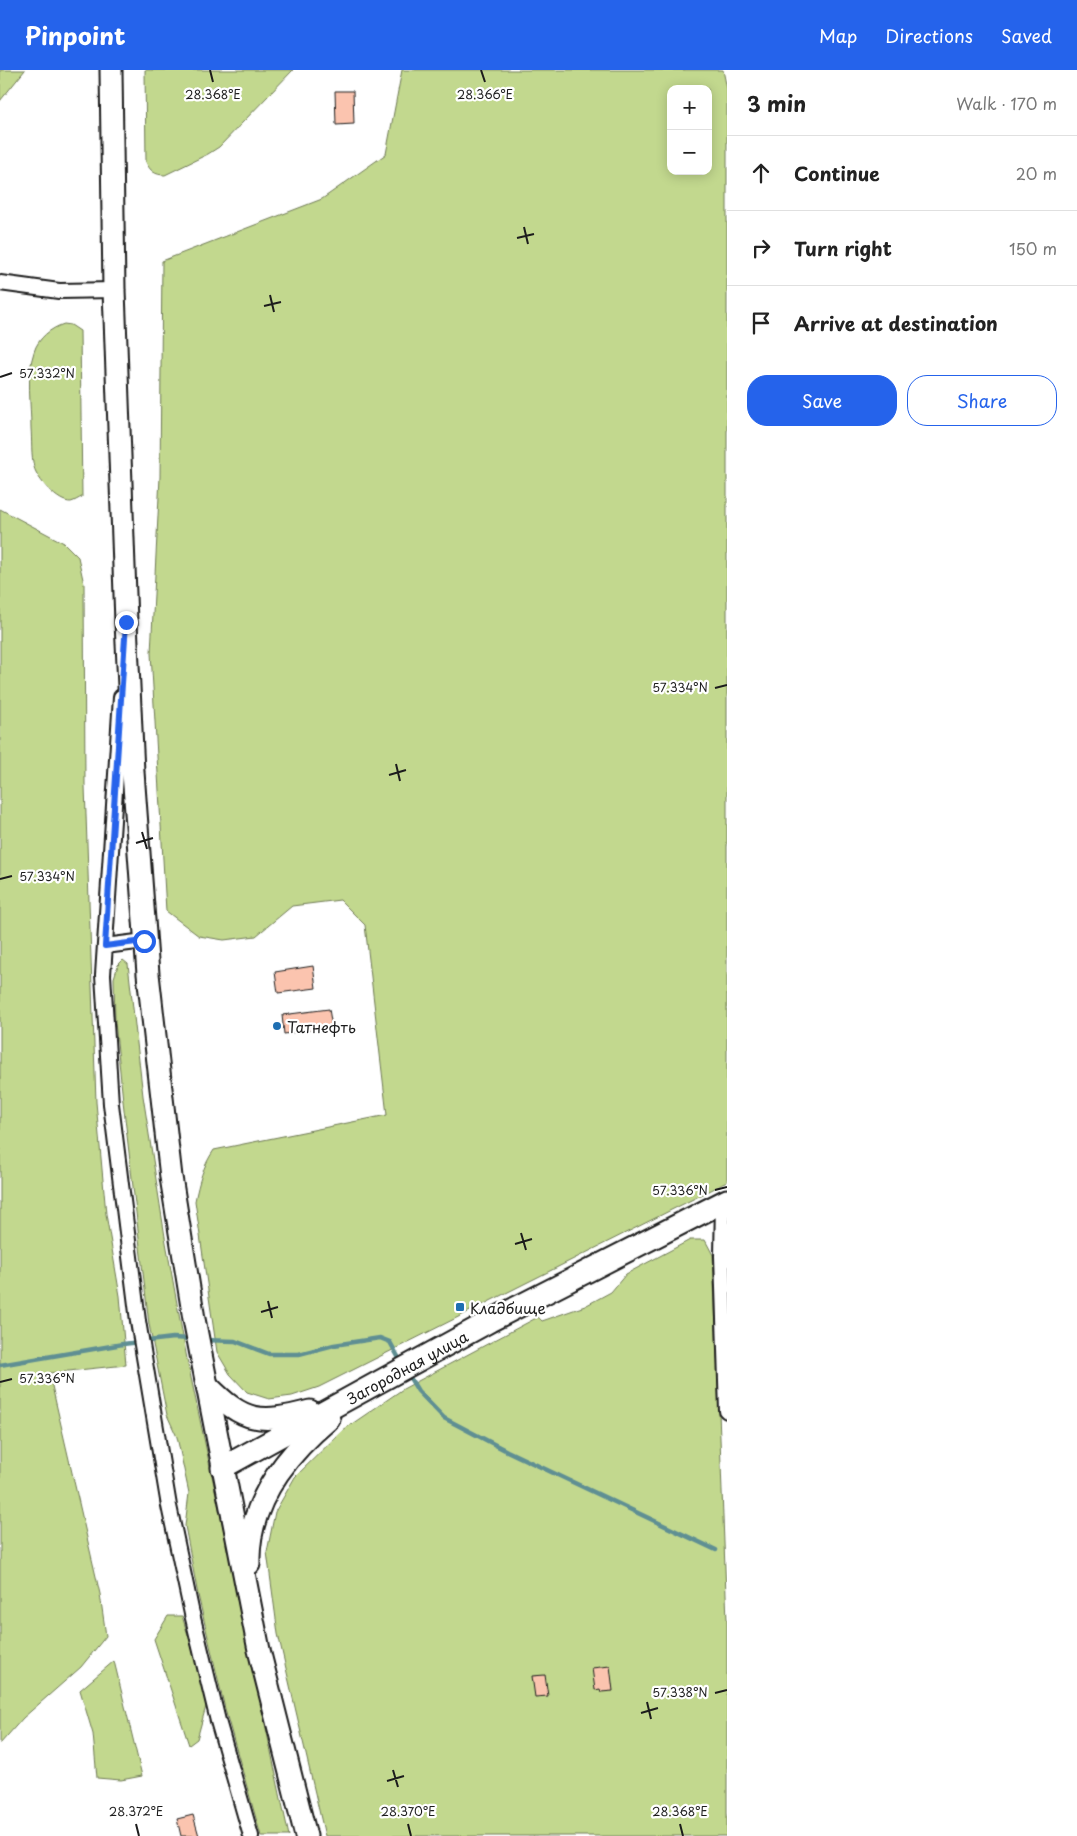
<!DOCTYPE html>
<meta charset="utf-8">
<style>
:root{--surface:#fff;--page:#f6f6f6;--text:#222;--muted:#767676;--line:#e0e0e0;--accent:#2563eb}
body{margin:0;font-family:"Playpen Sans",sans-serif;background:var(--page);color:var(--text)}
.controls{position:absolute;right:15px;top:15px;display:grid;overflow:hidden;border-radius:10px;box-shadow:0 2px 12px #0003}
.controls button{width:45px;height:45px;display:grid;place-items:center;padding:0;border:0;border-bottom:1px solid var(--line);background:var(--surface);color:var(--text);font:25px sans-serif}
.stop{position:absolute;width:15px;height:15px;margin:-11px;border:4px solid #2563eb;border-radius:50%;background:#fff}
.stop.end{background:#2563eb;border-color:#fff;box-shadow:0 1px 5px #0008}
.list{margin:0;padding:0;list-style:none}
h2{display:flex;justify-content:space-between;align-items:center;height:65px;margin:0;padding:0 20px;font-size:21px}
h2 small{font-size:16px;font-weight:400;color:var(--muted)}
.list li{display:grid;grid-template-columns:32px 1fr auto;gap:15px;align-items:center;box-sizing:border-box;height:75px;padding:0 20px;border-top:1px solid var(--line)}
.list b{display:block;font-size:19px;white-space:nowrap}
.list em{font-size:16px;font-style:normal;color:var(--muted)}
.actions{display:flex;gap:10px;padding:15px 20px}
.actions a{flex:1;padding:11px 0;border:1px solid var(--accent);border-radius:20px;text-align:center;font-size:18px;color:var(--accent)}
.actions .main{background:var(--accent);color:#fff}
.icon{flex:none;width:28px;height:28px;fill:none;stroke:currentColor;stroke-width:2;stroke-linecap:round;stroke-linejoin:round}
.map{position:relative;flex:none;width:727px;height:1766px;overflow:hidden}
header{display:flex;align-items:center;gap:30px;box-sizing:border-box;height:70px;padding:0 25px;background:var(--accent);color:#fff}
header strong{font-size:24px}
nav{display:flex;gap:28px;margin-inline-start:auto;font-size:18px}
main{display:flex}
aside{flex:1;background:var(--surface)}
.map>svg:first-child{display:block}
.green{fill:#c2d88e;stroke:#6f7a55;fill-rule:evenodd}
.lines{fill:none;stroke-linecap:round;stroke-linejoin:round}
.stream{stroke:#5e8f93;stroke-width:4.5}
.building{fill:#fbc4af;stroke:#1c1c1c}
.minor-casing{stroke:#1c1c1c;stroke-width:18}
.highway-casing{stroke:#1c1c1c;stroke-width:25}
.minor{stroke:#fff;stroke-width:14}
.highway{stroke:#fff;stroke-width:21}
.route{stroke:#2563eb;stroke-width:6}
.ticks{fill:none;stroke:#1c1c1c;stroke-width:2}
.poi-dot{fill:#1f6fb2;stroke:#fff;stroke-width:2}
.labels{text-anchor:middle;dominant-baseline:central;stroke-width:4.5;stroke-linejoin:round;paint-order:stroke}
.poi-label{font-size:15px;fill:#1c1c1c;stroke:#fff;text-anchor:start}
.street-label{font-size:15px;fill:#1c1c1c;stroke:#fff}
.ticks-label{font-size:12px;text-anchor:middle;fill:#1c1c1c;stroke:#fff;stroke-width:4.5;stroke-linejoin:round;paint-order:stroke}
</style>
<header>
<strong>Pinpoint</strong>
<nav><a>Map</a><a>Directions</a><a>Saved</a></nav>
</header>
<main>
<div class="map">
<svg width="727" height="1766" viewBox="0 0 727 1766">
<rect width="100%" height="100%" fill="#fff"/>
<filter id="ink" filterUnits="userSpaceOnUse"><feTurbulence type="fractalNoise" baseFrequency=".02" numOctaves="2"/><feDisplacementMap in="SourceGraphic" scale="10" xChannelSelector="R" yChannelSelector="G"/><feConvolveMatrix kernelMatrix="1 2 1 2 8 2 1 2 1" color-interpolation-filters="sRGB"/></filter>
<g filter="url(#ink)">
<path class="green" d="M0,0h25l-25,31z
M145,0h148l-74,77 -11,7 -43,21c-10,0 -15,-4 -19,-13z
M402,0h321l4,19v1093l-408,205 -27,9 -23,3 -22,-7 -17,-18 -13,-22 -22,-151c4,-19 8,-35 19,-51l173,-35 -22,-190 -25,-25 -48,6 -36,30 -32,4 -25,-4 -33,-25 -15,-258 9,-176 2,-216 160,-62 64,-45zM671,19h37v82h-37z
M64,254l7,1 9,6 2,166c-3,1 -7,4 -11,5 -13,1 -34,-23 -37,-35 -3,-12 -2,-26 -3,-39 0,-24 -5,-53 3,-76 4,-14 17,-24 30,-28z
M0,439l64,34 14,14 6,27 1,202 11,316 10,112 14,82 6,69 -77,8 51,221 6,42 -25,31 -58,51 -23,26z
M123,890l5,4 15,132 22,141 22,122 102,477h-28l-35,-123 -28,-118 -13,-69 4,-33 -12,-56 -10,-22 -18,-91 -26,-223 -8,-79 -1,-44 4,-13z
M690,1170h15l8,15 14,366v215h-402l-47,-202 -11,-82 8,-40 20,-35 48,-47 60,-41 135,-72 4,4 43,-15 26,-14 15,-18z
M168,1546h14l26,83 -11,40 -8,6 -35,-106z
M114,1591l28,115 -21,4 -24,-2 -4,-44 -13,-44z"/>
<g class="lines">
<path class="stream" d="M203,1270l32,1 34,13h30l35,-9 46,-7 10,4 11,20
M0,1295l123,-21 50,-6 18,1
M407,1303l11,18 26,27 63,33 209,99"/>
</g>
<path class="building" d="M335,21h18l1,33 -18,1z
M313,896l3,22 -38,5 -3,-21z
M329,939l3,18 -48,7 -2,-19z
M610,1596l3,25 -12,1 -1,-3 -5,1 -3,-22z
M545,1605l3,21 -13,1 -3,-21z
M193,1745l6,21h-18l-4,-17z"/>
<g class="lines">
<defs>
<path id="minor" d="M0,213l59,8 55,-1
M121,627l-18,278 8,129 27,217 31,185 23,108 26,107 33,115
M105,876l40,-5
M723,1132l-1,54 5,155"/>
<g id="highway">
<path d="M111,0l3,220 12,332 7,150 15,202 23,203 23,142 65,331 47,186"/>
<path d="M207,1315c37,38 53,39 103,26"/>
<path id="s1" d="M222,1398l268,-147 237,-121"/>
<path d="M249,1494c-2,-60 36,-108 80,-145"/>
</g>
</defs>
<use href="#minor" class="minor-casing"/>
<use href="#highway" class="highway-casing"/>
<use href="#minor" class="minor"/>
<use href="#highway" class="highway"/>
</g>
</g>
<g class="lines" filter="url(#ink)">
<path class="route" d="M126,552l-21,324 39,-5"/>
</g>
<path class="ticks" d="M210,0l3,12M481,0l4,12M524,157l4,17M517,168l17,-4M270,225l4,17M264,236l17,-4M0,307l12,-4M715,618l12,-3M396,694l4,17M389,705l17,-5M142,762l5,17M136,773l17,-5M0,809l12,-3M715,1120l12,-3M521,1163l5,17M515,1174l17,-5M268,1231l4,17M261,1242l17,-5M0,1312l12,-3M715,1623l12,-3M647,1632l4,17M641,1643l17,-5M393,1700l5,17M387,1711l17,-5M136,1754l3,12M408,1754l3,12M680,1754l3,12"/>
<g class="poi-dot">
<circle cx="277" cy="956" r="5"/>
<rect x="455" y="1232" width="10" height="10" rx="2.5"/>
</g>
<g class="labels">
<g class="poi-label">
<text x="287" y="956">Татнефть</text>
<text x="470" y="1237">Кладбище</text>
</g>
<g class="street-label">
<text stroke="none"><textPath href="#s1" startOffset="211">Загородная улица</textPath></text>
</g>
</g>
<g class="ticks-label">
<text x="213" y="29">28.368°E</text>
<text x="485" y="29">28.366°E</text>
<text x="47" y="308">57.332°N</text>
<text x="680" y="622">57.334°N</text>
<text x="47" y="811">57.334°N</text>
<text x="680" y="1125">57.336°N</text>
<text x="47" y="1313">57.336°N</text>
<text x="680" y="1627">57.338°N</text>
<text x="136" y="1746">28.372°E</text>
<text x="408" y="1746">28.370°E</text>
<text x="680" y="1746">28.368°E</text>
</g>
</svg>
<div class="controls">
<button>+</button>
<button>−</button>
</div>
<div class="stop" style="left:144px;top:871px"></div>
<div class="stop end" style="left:126px;top:552px"></div>
</div>
<aside>
<h2>3 min<small>Walk · 170 m</small></h2>
<ul class="list">
<li><svg class="icon" aria-label="ahead" viewBox="0 0 24 24"><path d="M12 20V5M6 11l6-6 6 6"/></svg><div><b>Continue</b></div><em>20 m</em></li>
<li><svg class="icon" aria-label="right" viewBox="0 0 24 24"><path d="M7 20v-9h11M14 6l5 5-5 5"/></svg><div><b>Turn right</b></div><em>150 m</em></li>
<li><svg class="icon" aria-label="arrive" viewBox="0 0 24 24"><path d="M6 21V4h12l-3 4 3 4H6"/></svg><div><b>Arrive at destination</b></div></li>
</ul>
<div class="actions"><a class="main">Save</a><a>Share</a></div>
</aside>
</main>
